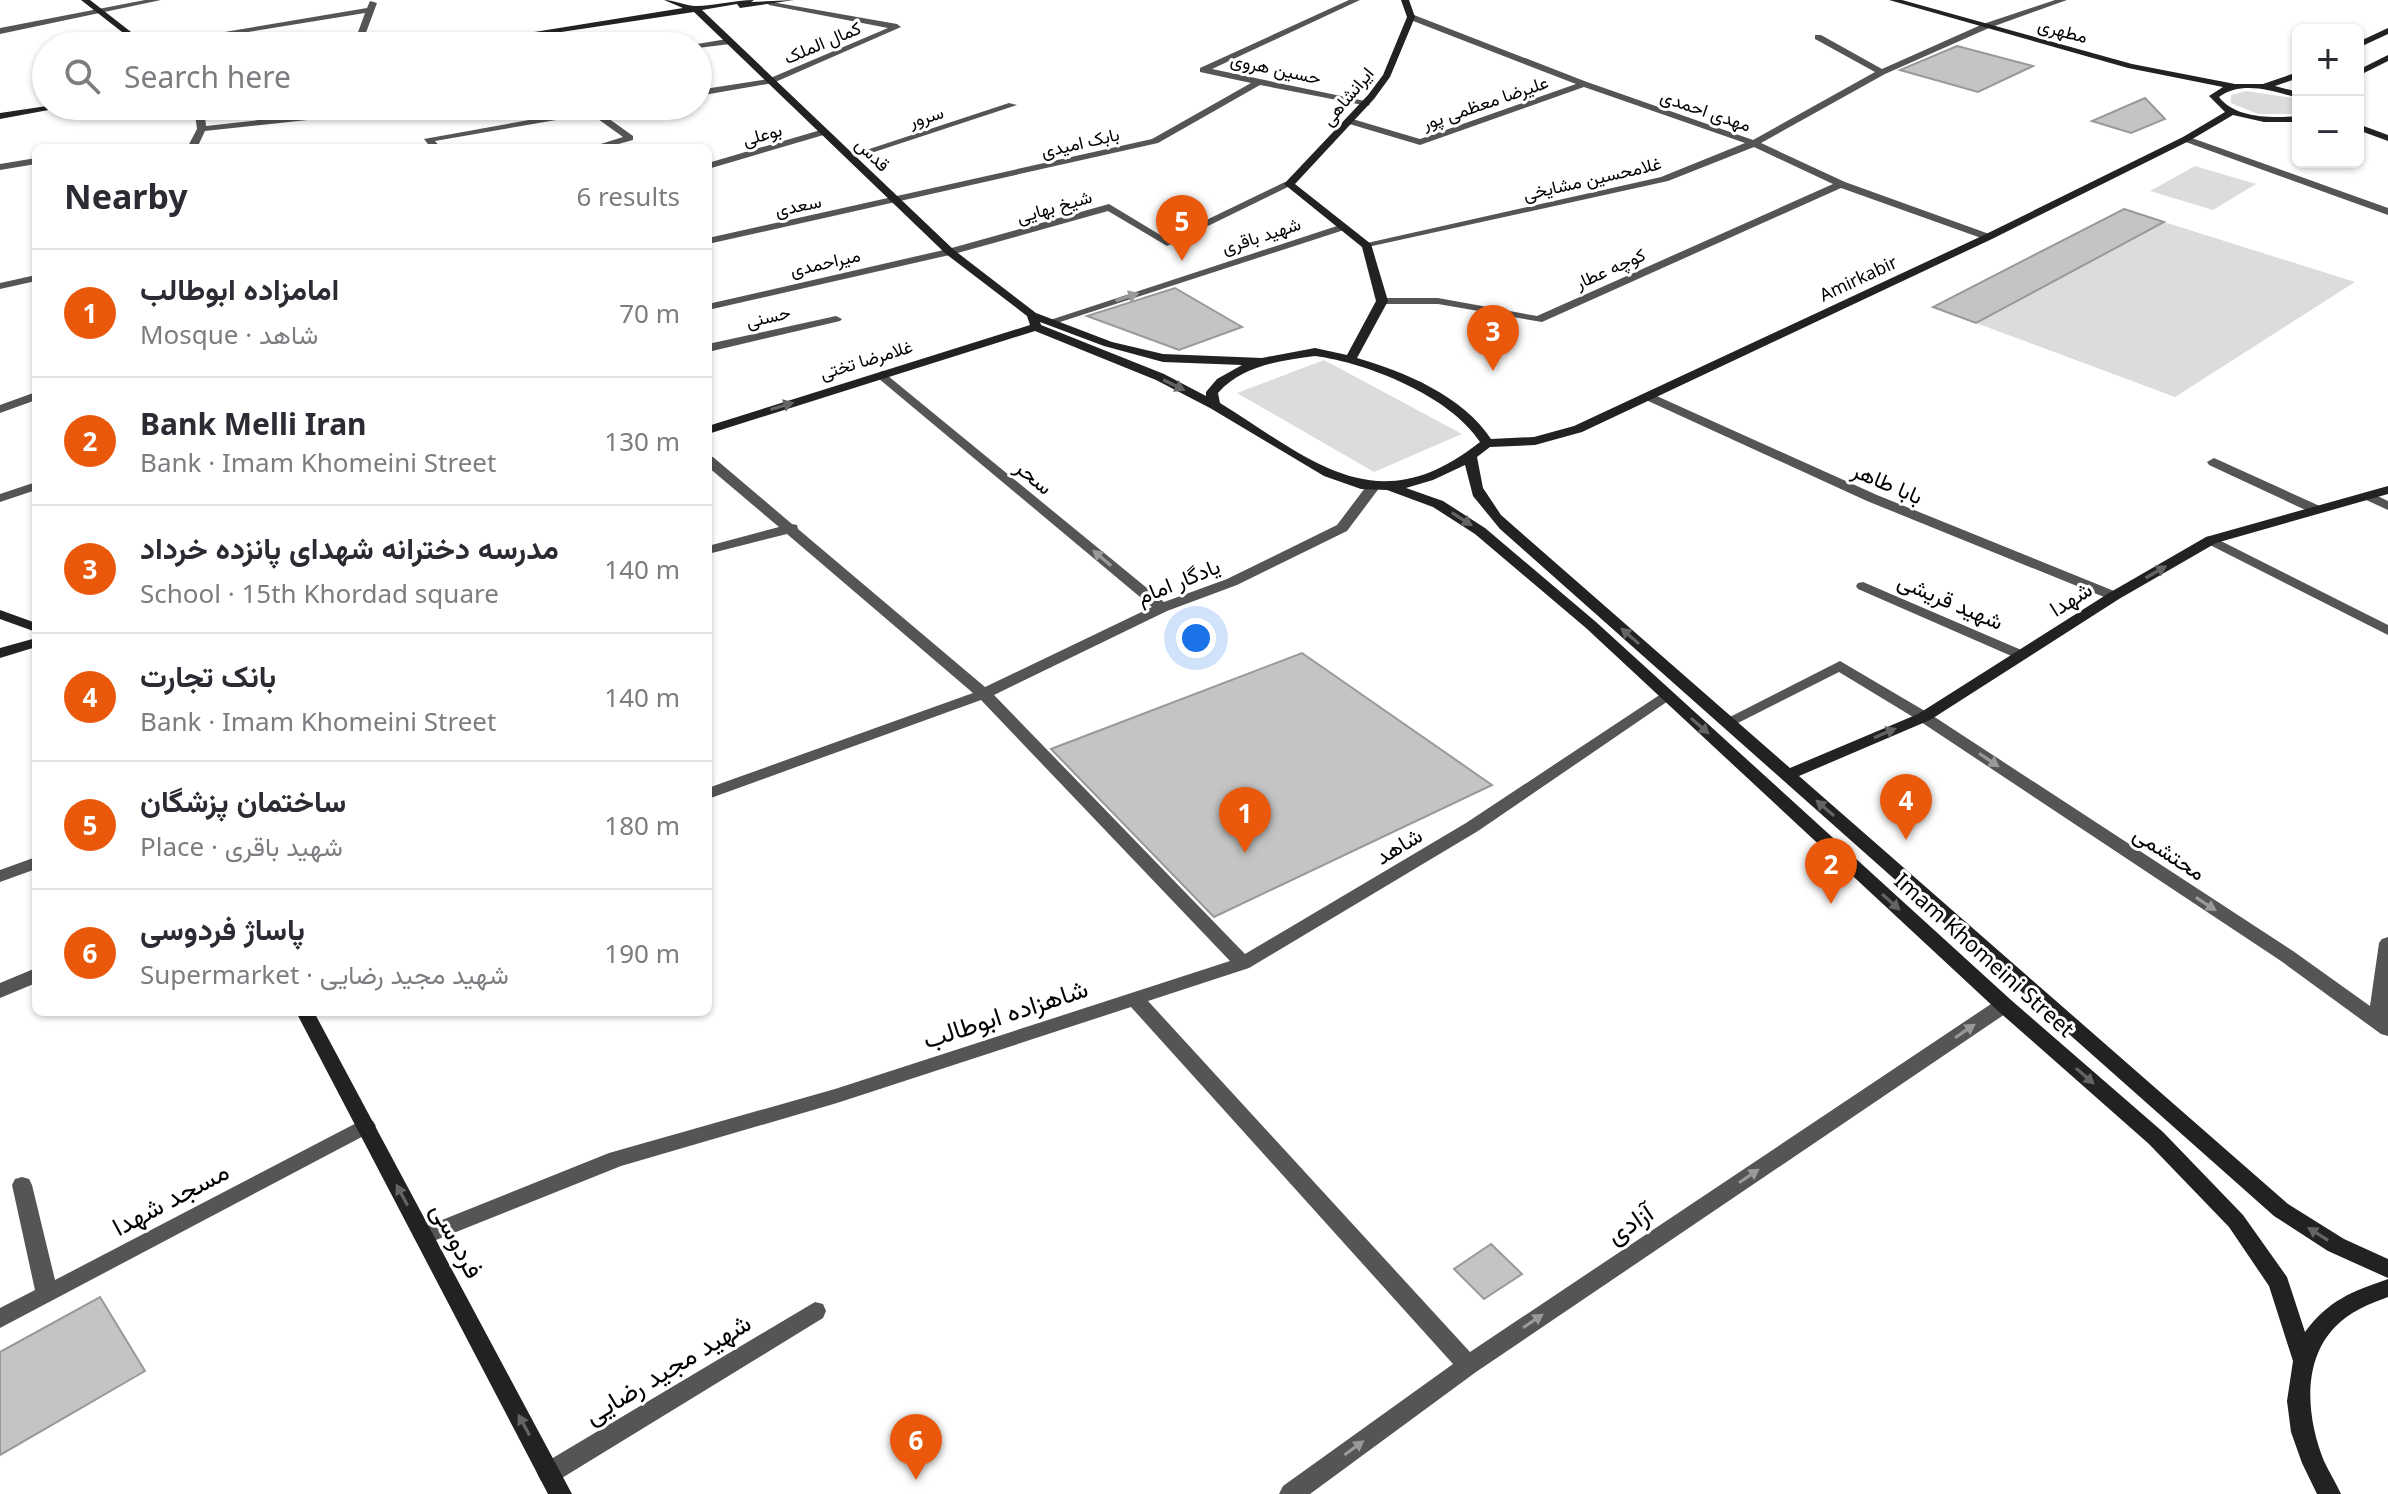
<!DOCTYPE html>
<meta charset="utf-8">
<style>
:root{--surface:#fff;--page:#f7f7f7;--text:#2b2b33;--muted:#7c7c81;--line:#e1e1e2;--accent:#ea580c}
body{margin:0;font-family:"Noto Sans",Vazirmatn,sans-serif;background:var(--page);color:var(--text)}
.controls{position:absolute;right:24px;top:24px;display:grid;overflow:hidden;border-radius:12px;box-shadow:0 2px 6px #0004}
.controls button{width:72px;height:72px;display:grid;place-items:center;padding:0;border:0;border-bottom:2px solid var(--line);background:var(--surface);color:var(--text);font:40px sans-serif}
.you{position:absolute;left:1196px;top:638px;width:28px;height:28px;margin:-20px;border:6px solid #fff;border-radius:50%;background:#1a73e8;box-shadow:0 0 0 12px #1a73e833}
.badge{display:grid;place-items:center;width:52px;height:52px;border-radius:50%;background:var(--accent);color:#fff;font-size:26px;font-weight:700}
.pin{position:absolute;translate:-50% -66px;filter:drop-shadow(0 2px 4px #0008)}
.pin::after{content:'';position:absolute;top:42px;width:28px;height:24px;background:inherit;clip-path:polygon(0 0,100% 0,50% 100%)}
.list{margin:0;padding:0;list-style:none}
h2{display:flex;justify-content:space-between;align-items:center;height:104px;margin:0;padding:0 32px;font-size:34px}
h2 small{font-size:26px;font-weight:400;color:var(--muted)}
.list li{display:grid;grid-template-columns:52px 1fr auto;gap:24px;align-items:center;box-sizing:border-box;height:128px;padding:0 32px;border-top:2px solid var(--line)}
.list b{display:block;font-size:30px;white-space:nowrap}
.list p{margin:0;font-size:26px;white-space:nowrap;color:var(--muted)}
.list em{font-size:26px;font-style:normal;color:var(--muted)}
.icon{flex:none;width:44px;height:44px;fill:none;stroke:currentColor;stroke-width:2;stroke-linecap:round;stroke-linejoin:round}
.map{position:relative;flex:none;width:2388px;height:1494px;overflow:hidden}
.search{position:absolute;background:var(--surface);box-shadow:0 2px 6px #0004;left:32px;top:32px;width:680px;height:88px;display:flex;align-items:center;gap:20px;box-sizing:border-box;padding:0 28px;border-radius:44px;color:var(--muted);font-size:30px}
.panel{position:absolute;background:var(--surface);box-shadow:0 2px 6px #0004;left:32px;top:144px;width:680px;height:872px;border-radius:12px}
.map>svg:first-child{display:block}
.green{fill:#dcdcdc}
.building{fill:#c4c4c4;stroke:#999;stroke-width:2}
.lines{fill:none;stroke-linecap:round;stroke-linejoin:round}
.street{fill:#555;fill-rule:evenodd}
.secondary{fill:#222;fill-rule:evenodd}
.oneway{fill:#999}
.oneway2{fill:#646464}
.labels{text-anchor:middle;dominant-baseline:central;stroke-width:6;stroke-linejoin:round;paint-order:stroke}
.far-street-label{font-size:18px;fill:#000;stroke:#fff}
.street-label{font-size:22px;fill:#000;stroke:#fff}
.near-street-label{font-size:26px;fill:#000;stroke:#fff}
</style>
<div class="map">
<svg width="2388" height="1494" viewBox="0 0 2388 1494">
<rect width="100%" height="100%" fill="#fff"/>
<path class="green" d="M2246,91l48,7 4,2v14h-40l-27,-11v-8z
M2195,166l61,18 -43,26 -63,-19z
M2164,222l191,60 -180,115 -199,-74z
M1324,360l138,74 -88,38 -137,-79z"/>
<path class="building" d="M1957,46l76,20 -55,26 -78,-22z
M2145,98l20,21 -34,14 -39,-12z
M2124,209l40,13 -188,101 -43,-16z
M1175,288l67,39 -63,23 -92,-34z
M1302,653l190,132 -278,132 -163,-168z
M1491,1244l31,30 -38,25 -30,-30z
M100,1297l45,74 -145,84v-103z"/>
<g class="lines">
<path class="street" d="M145,0h16l-161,34v-6z
M1349,0h11l-148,69 153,32 5,3 -2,2 -108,-21 -102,58 -450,101v-6l444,-99 99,-56 -51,-11v-4z
M2055,0h12l-78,28 -104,46 -124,69 84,39 147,53v4h-8l-143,-51 -299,134 -104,-18h-56l-6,-3 6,-3h56l99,18 296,-132 -79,-37 -86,34 -305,67v-4l4,-1 294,-66 84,-34 -161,-56 -164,58 -74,-22v-4l3,-1 71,21 156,-55 -168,-65v-4h6l173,67 166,58 122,-68 -60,-33v-4h6l61,34 101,-45z
M370,1l7,2 -16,43h-8l12,-33 -204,33h-20l226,-38z
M766,1l131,23 4,3 -128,56 -75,13v-6l70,-11 120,-51 -119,-23z
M727,39l3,1v4l-32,4 -13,-2z
M1009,103l8,2 -164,54 -8,-2z
M194,106h10l2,20 178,-20 21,1 -5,3 -195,21 -8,17h-10l10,-19z
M607,106h21l-27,7 32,23v4l-29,8h-16l35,-11 -32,-23 -156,27 6,7h-10l-7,-9z
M824,129l3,1v4l-119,35v-6z
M2183,137h6l199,71v7l-205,-74z
M36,158v6l-36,6v-6z
M1285,182l9,2 -127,62 -59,-35 -154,43 -246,56v-6l240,-55 161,-45 58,35z
M1343,224l5,3 -1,2 -290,94 -10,-2z
M36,275v6l-36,8v-6z
M836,316l6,3 -2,2 -132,31v-8z
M882,371l282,231 63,-23 110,-54 31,-41h10l2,3 -33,44 -110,54 -70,26 -173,84 251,259 221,-131 195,-129 5,-2 8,5 -196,134 -229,137 -101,33 322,351 527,-352h14l2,5 -2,5 -535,362 -166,122h-31l4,-8 170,-122 -322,-357 -294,96 -216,63 -190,76 -7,3 -7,-3 -4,-6 4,-6 192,-77 226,-64 395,-128 -249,-261 -273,99v-11l265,-95 -186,-159 -79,20v-8l71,-19 -71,-60v-11l5,1 79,67 5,1 1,4 187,158 167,-80 -274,-229 -2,-3z
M36,392v8l-36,13v-8z
M1650,393l227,102 242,98 2,3 -7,4 -5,-1 -242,-98 -221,-101 -2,-3z
M2214,458l108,49 2,3 -7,4 -5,-1 -103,-48 -2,-3z
M36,482v8l-36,12v-8z
M2369,492l19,9v9l-24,-11v-6z
M2211,536l177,89v10l-182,-92 -2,-3 2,-3z
M1863,582l163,70 3,3 -3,3h-10l-158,-69 -2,-3 2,-3z
M1840,661l90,53 363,237 77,55 9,-63 3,-4 6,-2v99l-7,-2 -100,-73 -363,-241 -79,-48 -105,53h-12l-2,-3z
M36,857v12l-36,13v-12z
M36,968v15l-36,15v-15z
M366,1118l7,3 3,5 -3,5 -373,197v-20l35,-18 -23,-105 3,-6 7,-2 7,2 3,6 23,95z
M815,1302l8,2 3,7 -3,7 -266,163 -8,3 -8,-3 -4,-8 4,-8z"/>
<path class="secondary" d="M81,0h9l59,46h-9z
M664,0c11,0 21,6 32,6 19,0 38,-6 58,-6l-3,2 43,-2 -54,8 -3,-4 -35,6 252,240 82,63 76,29 51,12 99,4 53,-10 32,7 29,-54 -14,-54 -78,-63 84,-89 15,-20 24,-58 -6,-17h8l6,17 -25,60 -16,22 -79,85 76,60 17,57 -31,57c48,14 106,38 134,81l43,-2 40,-11 410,-191 199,-98 42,-25 -16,-16 14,-9 -95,-19 -239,-68h13l230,64 103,20h28l35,-12v6l-23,8 23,6v6c-25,-7 -56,-18 -79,-1 17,22 53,21 79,19v6h-34l-31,-7 -44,26 -197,98 -410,193 -47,13 -45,2 -13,10 6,31 18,27 289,253 128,-54 191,-121 97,-56 182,-51v8l-172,49 -97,56 -189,121 -131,56 489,428 56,35 44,20v19l-60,-27 -54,-35 -774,-687 -27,-33 -8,-31 -32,15 -27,8 37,13 42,27 111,94 415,378 152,132 80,83 44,62 18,55c24,-32 46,-40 83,-53v18c-19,7 -39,15 -53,30 -34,35 -28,92 -11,134 5,11 12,22 17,33h-24l-15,-31 -11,-31 -4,-31 6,-40 -24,-75 -40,-59 -80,-83 -152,-134 -411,-382 -111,-94 -42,-27 -46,-17 -26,-1 -37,-13 -114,-68 -54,-28 -121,-49 -327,103v-8l322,-101 -3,-9 -81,-62 -252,-242 -226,34h-21l236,-38zM1040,322l64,24 59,16 79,3 -25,14 -11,13v4l-42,-22 -123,-49zM1315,356c53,7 135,40 165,86 -103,82 -167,19 -260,-39l-2,-10c25,-28 62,-32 97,-37z
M2388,28v6l-30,14v-6z
M2388,55v6l-30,15v-6z
M47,106h23l-70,13v-6z
M2358,124l30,11v6l-30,-11z
M0,610l36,13v9l-36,-13z
M36,638v9l-36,11v-10z
M296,1012h18l258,482h-24z"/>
</g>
<defs><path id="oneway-solid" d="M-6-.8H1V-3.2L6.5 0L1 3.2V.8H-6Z" transform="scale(2)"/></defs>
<g class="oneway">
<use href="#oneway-solid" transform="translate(1127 297) rotate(-18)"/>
<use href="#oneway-solid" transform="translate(1102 558) rotate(-140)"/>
<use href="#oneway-solid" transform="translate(1989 760) rotate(34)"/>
<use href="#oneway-solid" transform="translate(2206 904) rotate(33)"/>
<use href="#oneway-solid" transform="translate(1965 1031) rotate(-34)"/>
<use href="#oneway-solid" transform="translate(1749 1176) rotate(-34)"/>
<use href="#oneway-solid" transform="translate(1533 1321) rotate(-34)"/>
<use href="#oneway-solid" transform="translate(1354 1448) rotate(-36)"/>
</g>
<g class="oneway2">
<use href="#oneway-solid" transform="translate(1174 385) rotate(26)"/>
<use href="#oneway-solid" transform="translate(782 406) rotate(-17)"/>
<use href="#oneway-solid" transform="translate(1462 519) rotate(32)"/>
<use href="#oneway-solid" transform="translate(2156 572) rotate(-30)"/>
<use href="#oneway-solid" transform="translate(1630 636) rotate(-139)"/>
<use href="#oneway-solid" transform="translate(1700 726) rotate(41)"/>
<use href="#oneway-solid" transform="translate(1885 733) rotate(-23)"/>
<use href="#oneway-solid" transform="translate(1825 808) rotate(-139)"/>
<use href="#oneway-solid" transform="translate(1891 902) rotate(42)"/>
<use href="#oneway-solid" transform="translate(2085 1076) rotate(41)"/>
<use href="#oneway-solid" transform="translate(402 1195) rotate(-118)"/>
<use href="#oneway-solid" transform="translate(2318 1234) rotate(-148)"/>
<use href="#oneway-solid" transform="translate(524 1425) rotate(-118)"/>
</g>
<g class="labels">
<g class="far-street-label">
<text transform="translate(2063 30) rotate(15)">مطهری</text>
<text transform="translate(822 42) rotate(-23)">کمال الملک</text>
<text transform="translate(1276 68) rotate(12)">حسین هروی</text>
<text transform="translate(1347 96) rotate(-50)">ایرانشاهی</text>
<text transform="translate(1485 102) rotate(-19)">علیرضا معظمی پور</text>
<text transform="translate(1706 110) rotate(19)">مهدی احمدی</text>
<text transform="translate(926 116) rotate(-17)">سرور</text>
<text transform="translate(762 134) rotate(-16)">بوعلی</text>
<text transform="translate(1080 142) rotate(-13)">بابک امیدی</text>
<text transform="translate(873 154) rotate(44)">قدس</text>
<text transform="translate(1592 178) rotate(-13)">غلامحسین مشایخی</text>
<text transform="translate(798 205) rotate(-12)">سعدی</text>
<text transform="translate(1054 206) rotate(-16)">شیخ بهایی</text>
<text transform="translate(1261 235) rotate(-18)">شهید باقری</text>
<text transform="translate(825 262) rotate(-13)">میراحمدی</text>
<text transform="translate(1610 268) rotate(-24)">کوچه عطار</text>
<text transform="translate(1858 278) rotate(-25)">Amirkabir</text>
<text transform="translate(768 316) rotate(-13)">حسنی</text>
<text transform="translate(866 359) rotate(-17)">غلامرضا تختی</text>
</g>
<g class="street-label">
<text transform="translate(1035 476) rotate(40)">سحر</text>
<text transform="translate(1888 482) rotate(23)">بابا طاهر</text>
<text transform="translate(1178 580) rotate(-22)">یادگار امام</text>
<text transform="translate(2070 598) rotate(-32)">شهدا</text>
<text transform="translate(1951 600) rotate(23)">شهید قریشی</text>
<text transform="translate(1398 845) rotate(-31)">شاهد</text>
<text transform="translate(2170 852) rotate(33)">محتشمی</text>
<text transform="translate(1985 954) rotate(42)">Imam Khomeini Street</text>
</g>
<g class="near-street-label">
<text transform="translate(1005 1013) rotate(-18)">شاهزاده ابوطالب</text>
<text transform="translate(170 1198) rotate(-28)">مسجد شهدا</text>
<text transform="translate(1629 1223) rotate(-34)">آزادی</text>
<text transform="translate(458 1240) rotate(62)">فردوسی</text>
<text transform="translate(667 1368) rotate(-31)">شهید مجید رضایی</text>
</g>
</g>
</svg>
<div class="controls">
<button>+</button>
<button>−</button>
</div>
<div class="you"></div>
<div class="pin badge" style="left:1245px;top:853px">1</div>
<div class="pin badge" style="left:1831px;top:904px">2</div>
<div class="pin badge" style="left:1493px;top:371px">3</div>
<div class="pin badge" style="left:1906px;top:840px">4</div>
<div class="pin badge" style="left:1182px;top:261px">5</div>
<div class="pin badge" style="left:916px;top:1480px">6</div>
<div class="search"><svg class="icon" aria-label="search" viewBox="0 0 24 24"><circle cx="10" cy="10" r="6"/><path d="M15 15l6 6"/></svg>Search here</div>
<section class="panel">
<h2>Nearby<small>6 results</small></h2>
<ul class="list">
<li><span class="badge">1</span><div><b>امامزاده ابوطالب</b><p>Mosque · شاهد</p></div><em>70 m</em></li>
<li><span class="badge">2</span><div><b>Bank Melli Iran</b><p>Bank · Imam Khomeini Street</p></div><em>130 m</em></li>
<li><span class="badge">3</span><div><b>مدرسه دخترانه شهدای پانزده خرداد</b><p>School · 15th Khordad square</p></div><em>140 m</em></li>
<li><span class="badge">4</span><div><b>بانک تجارت</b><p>Bank · Imam Khomeini Street</p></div><em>140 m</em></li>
<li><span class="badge">5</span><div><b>ساختمان پزشگان</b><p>Place · شهید باقری</p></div><em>180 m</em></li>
<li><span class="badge">6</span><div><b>پاساژ فردوسی</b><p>Supermarket · شهید مجید رضایی</p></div><em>190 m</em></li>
</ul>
</section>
</div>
